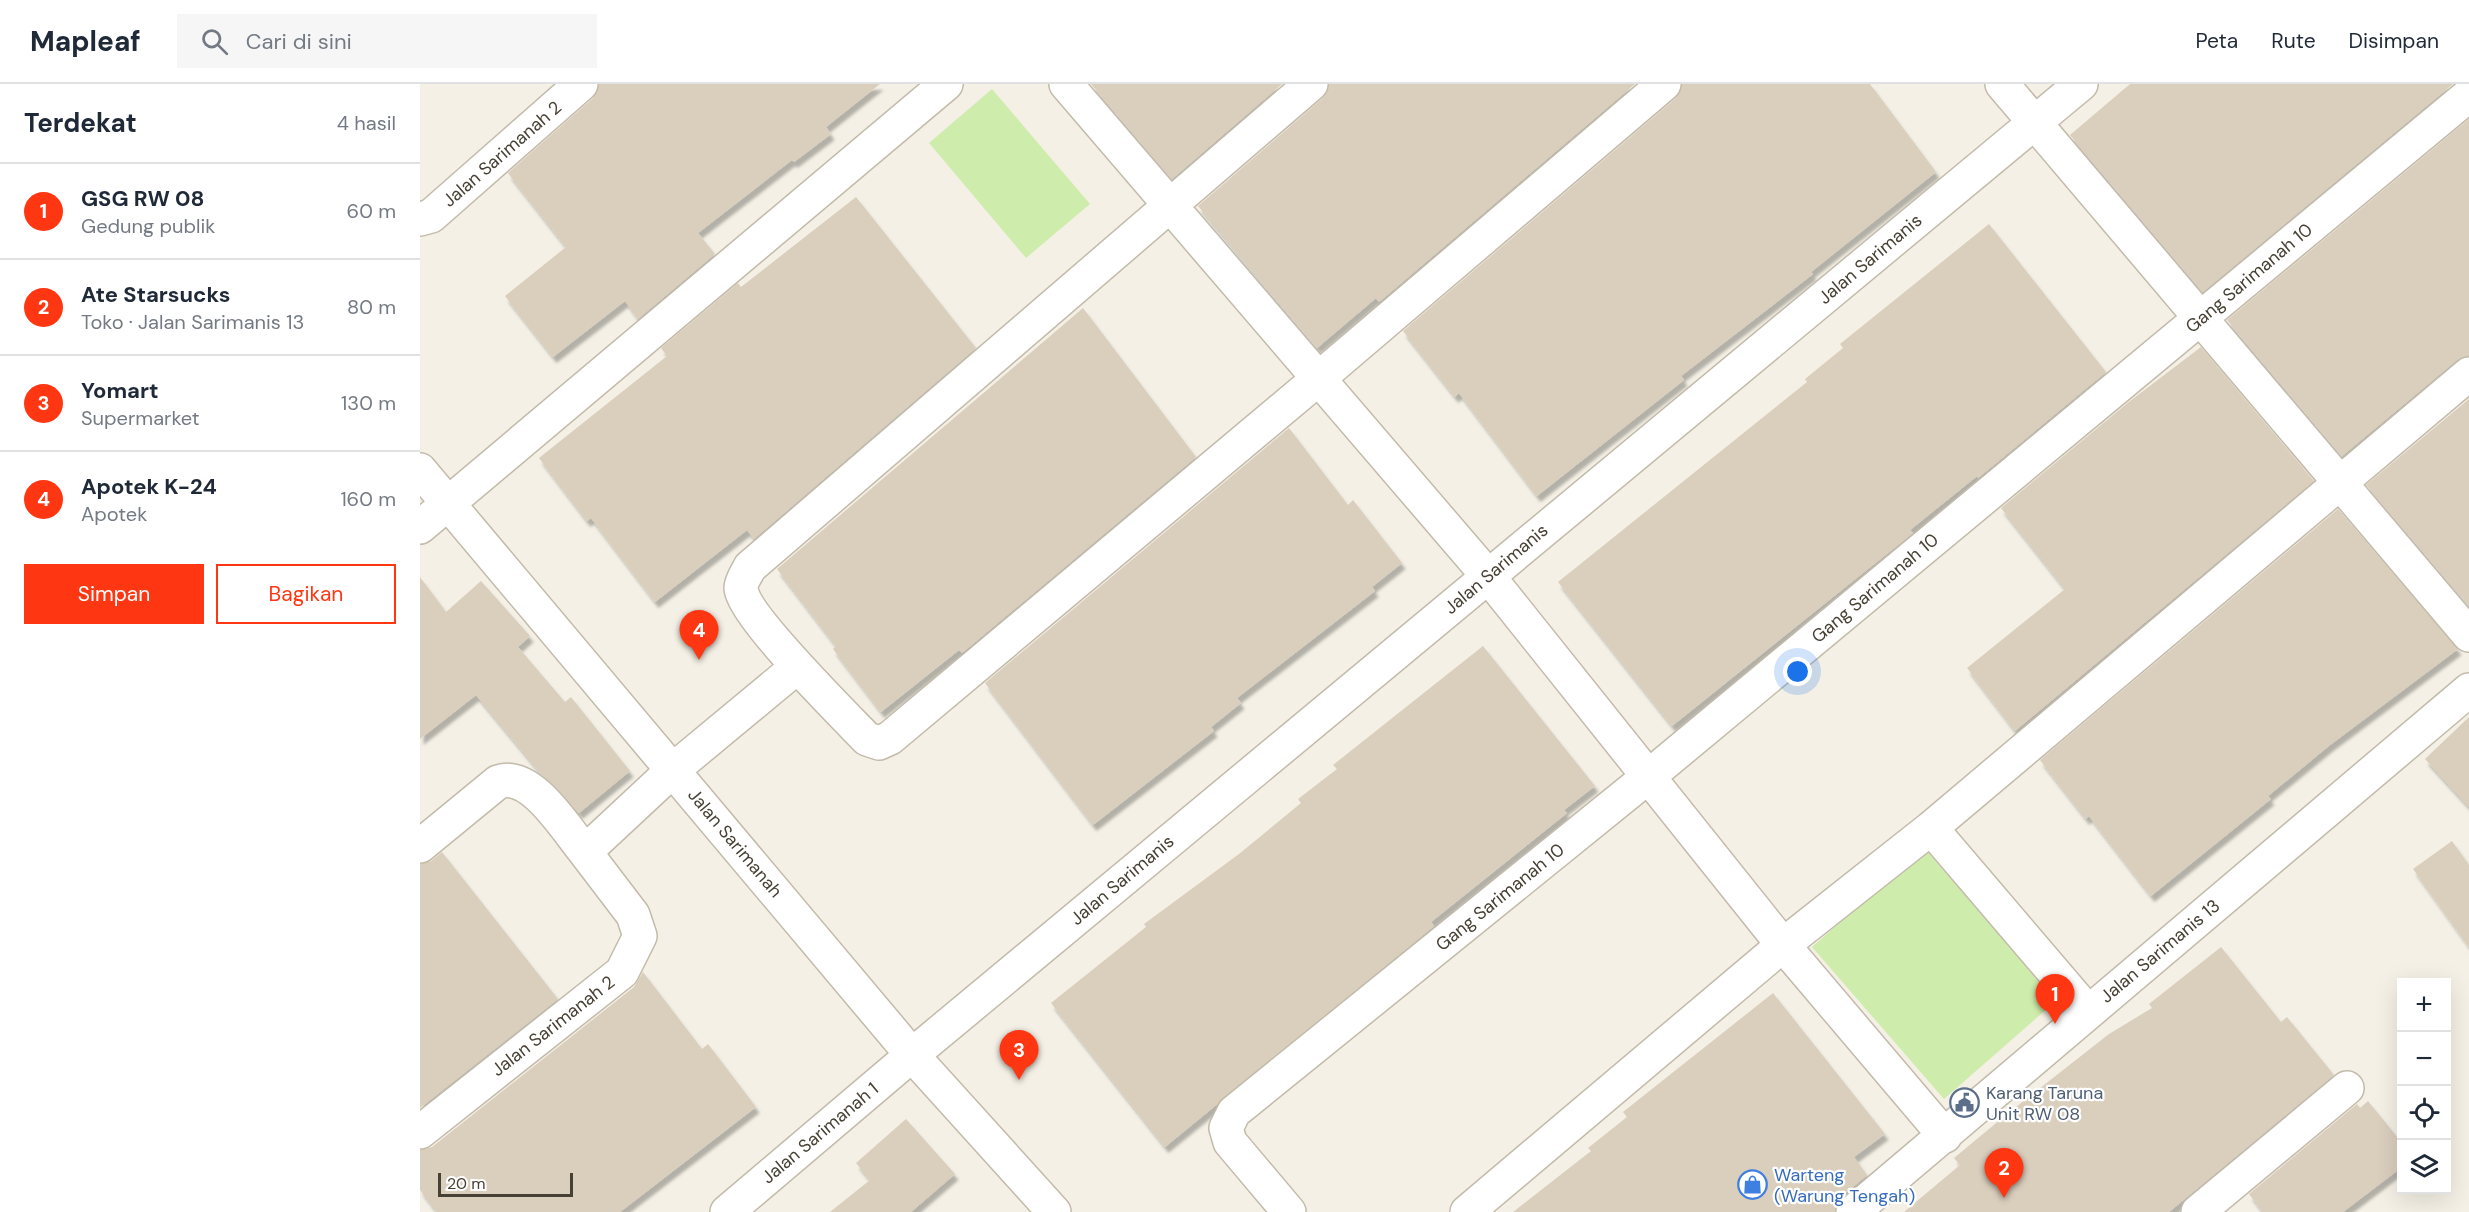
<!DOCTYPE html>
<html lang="id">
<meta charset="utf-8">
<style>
:root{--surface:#fff;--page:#f6f6f7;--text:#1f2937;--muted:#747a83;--line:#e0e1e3;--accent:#ff3612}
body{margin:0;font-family:"DM Sans",sans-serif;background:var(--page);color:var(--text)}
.controls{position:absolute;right:18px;bottom:18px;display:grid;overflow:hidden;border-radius:0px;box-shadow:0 6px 24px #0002}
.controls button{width:54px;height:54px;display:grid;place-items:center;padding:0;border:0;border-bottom:2px solid var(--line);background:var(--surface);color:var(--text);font:30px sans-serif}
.scale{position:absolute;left:18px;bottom:15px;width:135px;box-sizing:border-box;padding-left:6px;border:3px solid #474034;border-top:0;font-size:16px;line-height:21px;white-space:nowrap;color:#474034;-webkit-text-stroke:4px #fff;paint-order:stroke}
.you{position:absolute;left:1378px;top:588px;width:21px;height:21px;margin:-15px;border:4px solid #fff;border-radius:50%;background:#1a73e8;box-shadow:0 0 0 9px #1a73e833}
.badge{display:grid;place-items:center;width:39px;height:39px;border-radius:50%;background:var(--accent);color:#fff;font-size:20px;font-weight:700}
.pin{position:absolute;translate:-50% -50px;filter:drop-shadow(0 2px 3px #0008)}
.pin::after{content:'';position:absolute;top:32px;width:21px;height:18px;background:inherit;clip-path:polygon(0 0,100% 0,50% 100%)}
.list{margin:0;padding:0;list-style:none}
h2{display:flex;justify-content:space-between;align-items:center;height:78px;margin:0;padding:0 24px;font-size:26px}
h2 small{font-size:20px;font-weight:400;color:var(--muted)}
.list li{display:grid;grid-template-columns:39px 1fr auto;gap:18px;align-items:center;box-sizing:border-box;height:96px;padding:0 24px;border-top:2px solid var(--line)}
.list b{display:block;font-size:22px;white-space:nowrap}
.list p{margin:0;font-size:20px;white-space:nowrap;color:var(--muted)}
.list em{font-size:20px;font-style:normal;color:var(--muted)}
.actions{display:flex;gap:12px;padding:18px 24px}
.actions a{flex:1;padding:14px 0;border:2px solid var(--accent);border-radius:0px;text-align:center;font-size:21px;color:var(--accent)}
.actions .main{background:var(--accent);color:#fff}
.icon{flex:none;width:33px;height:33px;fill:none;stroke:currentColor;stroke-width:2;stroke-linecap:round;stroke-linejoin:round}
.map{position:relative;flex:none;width:2049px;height:1128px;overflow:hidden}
header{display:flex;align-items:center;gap:36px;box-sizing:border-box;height:84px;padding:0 30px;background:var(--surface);border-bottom:2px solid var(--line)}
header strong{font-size:28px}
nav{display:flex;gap:33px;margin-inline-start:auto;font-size:21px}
.search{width:420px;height:54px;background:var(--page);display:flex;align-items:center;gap:15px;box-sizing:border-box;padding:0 21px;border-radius:0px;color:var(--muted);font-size:22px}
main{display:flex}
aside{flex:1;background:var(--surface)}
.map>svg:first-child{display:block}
.green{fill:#ceecab}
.building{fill:#dacebd;filter:url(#shadow)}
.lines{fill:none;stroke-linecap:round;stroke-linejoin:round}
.minor-casing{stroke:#c3bbaa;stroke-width:36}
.minor{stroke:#fff;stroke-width:33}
.labels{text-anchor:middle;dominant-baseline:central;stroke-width:4.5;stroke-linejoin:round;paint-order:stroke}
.street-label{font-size:18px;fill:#474034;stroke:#fff}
.service-label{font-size:18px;fill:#4e5e75;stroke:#fff;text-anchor:start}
.shop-label{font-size:18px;fill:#366cbe;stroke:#fff;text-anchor:start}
</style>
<header>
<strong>Mapleaf</strong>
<div class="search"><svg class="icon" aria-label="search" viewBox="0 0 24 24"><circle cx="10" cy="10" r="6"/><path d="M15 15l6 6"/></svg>Cari di sini</div>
<nav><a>Peta</a><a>Rute</a><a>Disimpan</a></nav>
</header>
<main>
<aside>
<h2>Terdekat<small>4 hasil</small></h2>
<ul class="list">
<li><span class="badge">1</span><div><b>GSG RW 08</b><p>Gedung publik</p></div><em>60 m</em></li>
<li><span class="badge">2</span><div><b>Ate Starsucks</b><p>Toko · Jalan Sarimanis 13</p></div><em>80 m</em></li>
<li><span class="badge">3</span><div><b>Yomart</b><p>Supermarket</p></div><em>130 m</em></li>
<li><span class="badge">4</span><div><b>Apotek K-24</b><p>Apotek</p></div><em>160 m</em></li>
</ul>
<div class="actions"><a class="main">Simpan</a><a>Bagikan</a></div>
</aside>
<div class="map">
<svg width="2049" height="1128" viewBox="0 0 2049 1128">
<defs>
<filter id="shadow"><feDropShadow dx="3.5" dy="6" stdDeviation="1.5" flood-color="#0004"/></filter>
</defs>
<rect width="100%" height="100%" fill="#f4f0e5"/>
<path class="green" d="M572,5l98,115 -64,54 -97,-115z
M1504,764l133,152 -113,99 -132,-152z"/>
<path class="building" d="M179,0h281l-54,43 5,7 -37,28 -2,-2 -94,73 17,21 -77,65 -13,-18 -72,56 -48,-61 61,-49 -58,-74 85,-75z
M671,0h191l-110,95z
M909,0h306l-256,218 -3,-4 -59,50 -119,-142 125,-108z
M1262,0h188l66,88 -125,100 2,2 -132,102 3,4 -147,116 -78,-103 -4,4 -52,-66 273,-233z
M1710,0h323l-250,208 -133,-157z
M2049,35v237l-12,4 -115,96 -115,-136z
M436,113l120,151 -222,191 -7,-9 -92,72 -64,-84 -4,3 -48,-63 128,-102 -6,-8 77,-65 3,4z
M1569,140l117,148 -128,106 -1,-2 -67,54 3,3 -25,20 -216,173 -114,-144 249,-200 -2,-3 38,-31 -3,-4z
M663,224l113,149 -234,196 -3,-3 -78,62 -48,-63 3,-3 -59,-77z
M1781,263l113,134 -299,250 -48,-63 98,-79 -64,-81 129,-107z
M2049,315v207l-103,-121z
M869,344l59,77 5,-5 49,63 -30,24 3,4 -138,107 4,5 -30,24 3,4 -121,94 -108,-142z
M1918,425l120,140 -128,96 -62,51 3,3 -120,97 -62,-80 -3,3 -46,-59z
M0,493l26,35 35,-31 49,55 -12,11 47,55 6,-5 59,74 -51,42 -36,-37 -67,-81 -56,44z
M1063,562l112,140 -31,24 3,3 -136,109 3,4 -269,221 -114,-144 95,-76 -2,-3 95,-70 62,-51 -3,-4 39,-30 -4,-4z
M2049,633v90l-44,-48z
M2032,757l17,24v82l-56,-78z
M22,768l116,147 -138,109v-244l11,-3z
M1801,863l60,75 6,-5 47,58 -165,137h-265l56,-47 -6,-7 53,-44 102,-80 43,-26 -3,-4z
M223,888l59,77 6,-5 48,63 -136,105h-183l-17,-22v-40l12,-3 202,-160z
M1353,909l112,141 -31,23 13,18 -27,23 -5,14h-322l78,-61 -3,-3 39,-31 -4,-5z
M1948,1017l34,42v24l-59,45h-80l-14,-18 108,-90 3,4z
M486,1035l49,55 -44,38h-81l40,-32 -14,-17z"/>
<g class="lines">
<defs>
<path id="minor" d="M646,0l422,492 295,369 162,191
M891,0l-561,483c-3,6 -9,14 -9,21 2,27 103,127 126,151l12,4 11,-5 428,-359 346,-295
M1582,0l467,551
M0,135l11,-3 150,-132
M0,386l492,585 142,157
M0,443l526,-443
M1511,744l157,184
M0,762l78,-64c33,-12 68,47 87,70
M0,1048l202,-160 18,-36 -7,-21 -48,-63 89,-83 123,-102
M307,1128l185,-157 1169,-971
M869,1128l-59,-70 -4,-14 8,-16 415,-336 820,-681
M1047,1128l316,-267 148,-117 538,-454
M1433,1128l616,-522
M1778,1128l149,-124"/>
</defs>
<use href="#minor" class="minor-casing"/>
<use href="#minor" class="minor"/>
</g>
<defs>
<symbol id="civic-ring" viewBox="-11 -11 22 22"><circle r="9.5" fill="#fff" stroke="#5c6f8a" stroke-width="1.5"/><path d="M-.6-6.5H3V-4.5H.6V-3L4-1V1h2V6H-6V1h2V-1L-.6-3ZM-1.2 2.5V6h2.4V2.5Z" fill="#5c6f8a"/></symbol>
<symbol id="shop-ring" viewBox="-11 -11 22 22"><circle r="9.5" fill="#fff" stroke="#3f7fe0" stroke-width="1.5"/><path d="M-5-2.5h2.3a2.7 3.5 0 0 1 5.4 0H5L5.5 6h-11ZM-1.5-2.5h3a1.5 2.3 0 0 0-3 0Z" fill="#3f7fe0"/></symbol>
</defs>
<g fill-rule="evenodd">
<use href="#civic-ring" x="1528" y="1002" width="33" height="33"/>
<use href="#shop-ring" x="1316" y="1084" width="33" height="33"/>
</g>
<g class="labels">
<g class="street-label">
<text transform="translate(82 70) rotate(-41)">Jalan Sarimanah 2</text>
<text transform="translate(1450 175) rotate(-40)">Jalan Sarimanis</text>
<text transform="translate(1829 194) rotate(-40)">Gang Sarimanah 10</text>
<text transform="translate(1076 485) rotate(-40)">Jalan Sarimanis</text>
<text transform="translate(1455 504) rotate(-40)">Gang Sarimanah 10</text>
<text transform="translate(315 759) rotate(50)">Jalan Sarimanah</text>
<text transform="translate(702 796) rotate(-40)">Jalan Sarimanis</text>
<text transform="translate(1080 813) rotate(-39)">Gang Sarimanah 10</text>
<text transform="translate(1740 867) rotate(-40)">Jalan Sarimanis 13</text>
<text transform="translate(133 942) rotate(-38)">Jalan Sarimanah 2</text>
<text transform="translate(400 1049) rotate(-40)">Jalan Sarimanah 1</text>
</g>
<g class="service-label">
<text x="1566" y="1009">Karang Taruna<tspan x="1566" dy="21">Unit RW 08</tspan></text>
</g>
<g class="shop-label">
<text x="1354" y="1091">Warteng<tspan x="1354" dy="21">(Warung Tengah)</tspan></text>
</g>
</g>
</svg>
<div class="controls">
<button>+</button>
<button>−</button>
<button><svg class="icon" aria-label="locate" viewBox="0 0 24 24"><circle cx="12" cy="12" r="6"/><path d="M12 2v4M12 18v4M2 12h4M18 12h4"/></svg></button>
<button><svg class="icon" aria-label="layers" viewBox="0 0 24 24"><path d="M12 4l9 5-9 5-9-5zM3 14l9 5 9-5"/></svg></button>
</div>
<div class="scale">20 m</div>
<div class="you"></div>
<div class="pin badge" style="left:1635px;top:940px">1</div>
<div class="pin badge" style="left:1584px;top:1114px">2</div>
<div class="pin badge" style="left:599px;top:996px">3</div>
<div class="pin badge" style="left:279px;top:576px">4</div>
</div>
</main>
